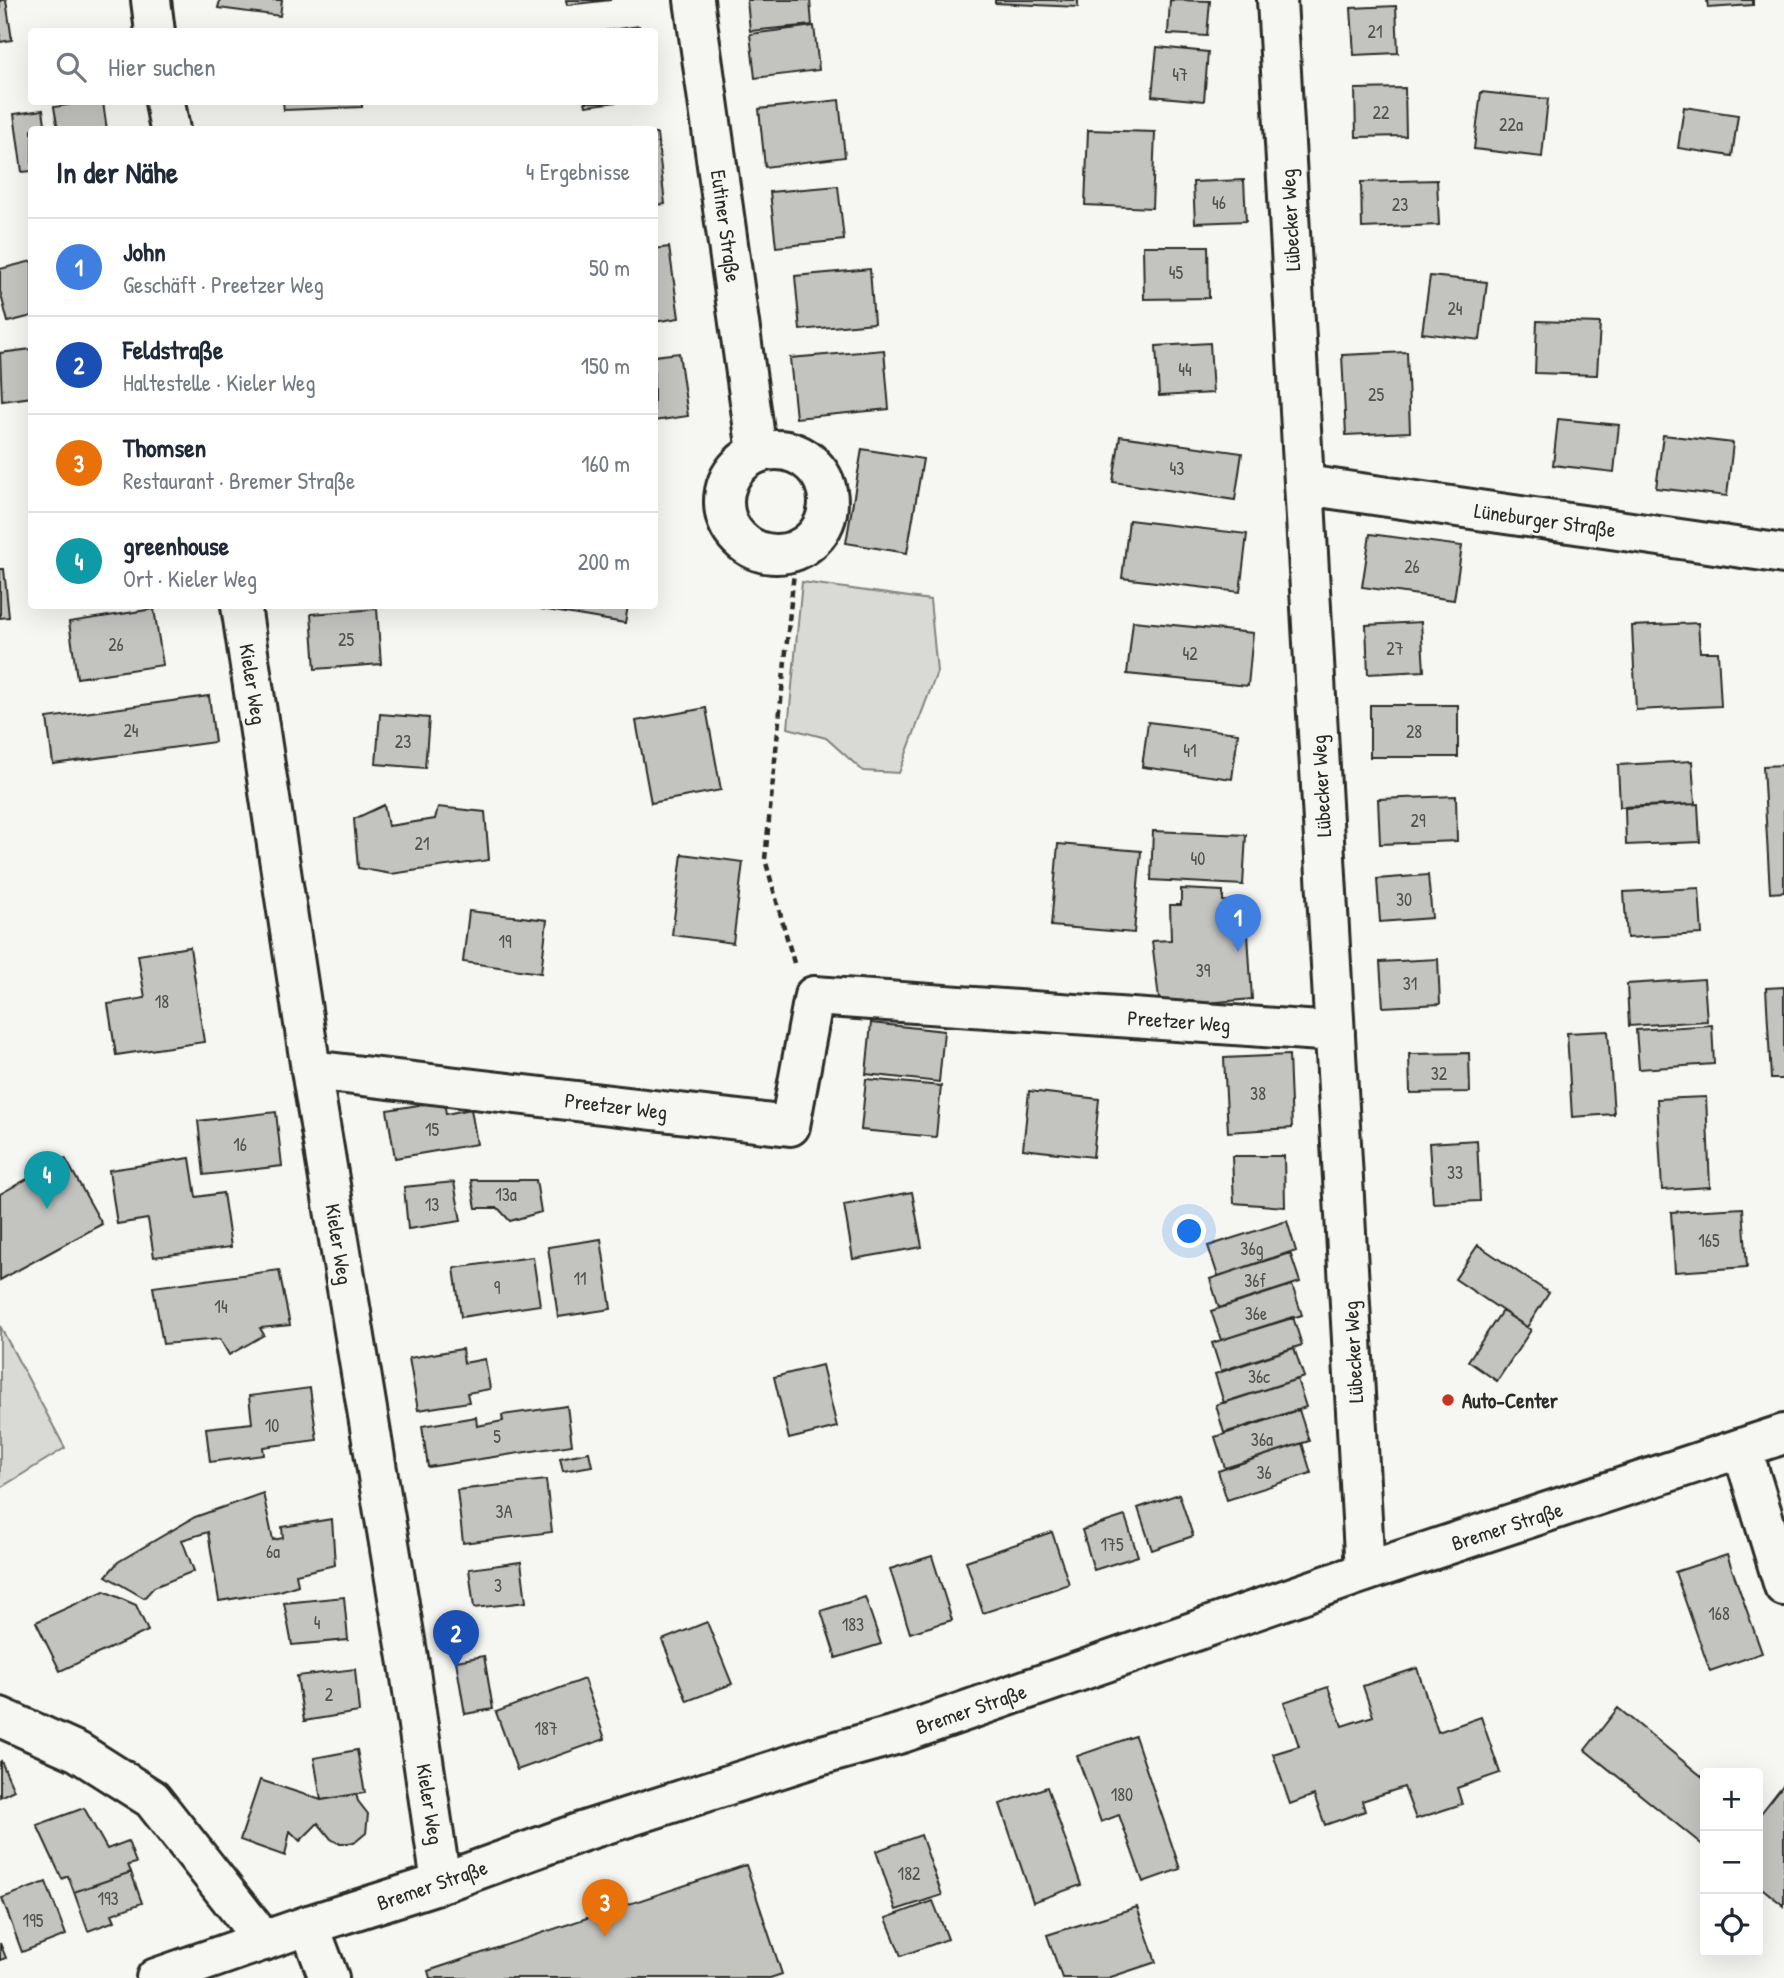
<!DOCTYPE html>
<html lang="de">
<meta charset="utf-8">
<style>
:root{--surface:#fff;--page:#f2f2f3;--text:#1f2937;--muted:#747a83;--line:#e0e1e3;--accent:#c8321e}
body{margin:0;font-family:"Patrick Hand",sans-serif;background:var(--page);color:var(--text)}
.controls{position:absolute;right:21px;bottom:21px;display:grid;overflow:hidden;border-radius:7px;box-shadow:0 7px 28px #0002}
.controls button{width:63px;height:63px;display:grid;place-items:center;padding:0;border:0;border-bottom:2px solid var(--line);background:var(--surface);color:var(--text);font:35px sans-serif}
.you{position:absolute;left:1190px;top:1232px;width:24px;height:24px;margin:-18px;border:5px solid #fff;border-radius:50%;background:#1a73e8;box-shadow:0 0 0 10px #1a73e833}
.badge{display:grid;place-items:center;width:46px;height:46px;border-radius:50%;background:var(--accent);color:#fff;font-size:23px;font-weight:700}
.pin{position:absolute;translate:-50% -58px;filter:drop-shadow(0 2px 4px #0008)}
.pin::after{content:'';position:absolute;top:37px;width:24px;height:21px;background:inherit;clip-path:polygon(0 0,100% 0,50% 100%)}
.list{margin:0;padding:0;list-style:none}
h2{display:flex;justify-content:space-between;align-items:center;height:91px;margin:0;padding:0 28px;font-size:30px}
h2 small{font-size:23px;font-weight:400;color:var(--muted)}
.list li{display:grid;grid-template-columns:46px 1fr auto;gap:21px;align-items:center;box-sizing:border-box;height:98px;padding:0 28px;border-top:2px solid var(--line)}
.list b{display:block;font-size:26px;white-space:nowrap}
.list p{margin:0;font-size:23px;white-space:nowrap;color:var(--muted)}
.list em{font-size:23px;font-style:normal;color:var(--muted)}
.icon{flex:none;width:38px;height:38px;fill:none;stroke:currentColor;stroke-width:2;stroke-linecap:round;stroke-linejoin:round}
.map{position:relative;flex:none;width:1784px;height:1978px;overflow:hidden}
.search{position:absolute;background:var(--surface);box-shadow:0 7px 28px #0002;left:28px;top:28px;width:630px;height:77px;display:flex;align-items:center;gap:18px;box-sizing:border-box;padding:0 24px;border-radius:7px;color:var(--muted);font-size:26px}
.panel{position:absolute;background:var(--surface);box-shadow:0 7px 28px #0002;left:28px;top:126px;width:630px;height:483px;border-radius:7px}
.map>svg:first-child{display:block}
.green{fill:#d9d9d5;stroke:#828280;stroke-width:2}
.building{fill:#c3c3c0;stroke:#2b2b2b;stroke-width:2}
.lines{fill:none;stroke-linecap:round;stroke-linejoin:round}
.minor-casing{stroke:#2b2b2b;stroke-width:44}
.major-casing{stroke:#2b2b2b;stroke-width:44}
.path{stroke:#2b2b2b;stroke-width:4.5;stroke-dasharray:7 5;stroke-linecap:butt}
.minor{stroke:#f6f6f2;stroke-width:38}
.major{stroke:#f6f6f2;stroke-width:38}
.poi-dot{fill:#c8321e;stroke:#f6f6f2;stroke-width:2.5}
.labels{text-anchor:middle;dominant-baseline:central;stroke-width:5;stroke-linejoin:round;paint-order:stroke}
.number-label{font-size:18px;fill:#515150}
.street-label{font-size:21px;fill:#2b2b2b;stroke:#f6f6f2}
.poi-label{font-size:21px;font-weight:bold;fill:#2b2b2b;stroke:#f6f6f2;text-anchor:start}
</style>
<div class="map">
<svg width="1784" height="1978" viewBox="0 0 1784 1978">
<rect width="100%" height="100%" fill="#f6f6f2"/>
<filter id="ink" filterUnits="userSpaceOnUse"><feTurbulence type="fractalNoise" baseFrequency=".0143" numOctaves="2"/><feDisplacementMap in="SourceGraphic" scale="14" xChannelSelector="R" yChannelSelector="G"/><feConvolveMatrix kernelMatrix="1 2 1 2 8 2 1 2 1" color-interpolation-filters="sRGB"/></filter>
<g filter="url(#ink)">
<path class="green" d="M802,582l128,18 7,72 -38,101 -36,-2 -37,-33 -38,-10z
M0,1326l65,122 -65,40z"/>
<path class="building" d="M0,0h6l6,40 -12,2z
M220,0h62l-2,16 -62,-8z
M566,0h45l-44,5z
M747,0h63l2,25 -62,6z
M995,0h83v7l-83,-4z
M1170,0l40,1 -3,35 -39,-2z
M1707,0h46v5l-45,3z
M1396,6l2,47 -44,2 -3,-47z
M639,26l1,6h-44z
M814,26l5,44 -64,8 -5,-44z
M1157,47l51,5 -4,49 -52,-5z
M1405,88l1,48 -50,1 -1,-48z
M1481,92l67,7 -6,58 -68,-8z
M839,100l6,57 -80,10 -6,-58z
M87,102h16l4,28h-49l-4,-23z
M283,102h79v5l-78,3z
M585,102h32l-31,4z
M1684,107l54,8 -6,41 -54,-8z
M43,110l3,20h-14v41l-10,1 -8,-58z
M1088,130l67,2 -3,76 -67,-3z
M654,134h3l8,70 -11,1z
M1244,180l2,41 -51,2 -2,-41z
M1437,180l2,45 -77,3 -1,-46z
M838,186l6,54 -68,7 -6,-55z
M1143,246h65l1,52 -65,1z
M669,247l10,71 -25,4v-73z
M32,261v55l-24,6 -8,-31v-22z
M870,269l4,54 -74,7 -5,-54z
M1430,276l57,6 -7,58 -58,-7z
M1537,321l63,2 -3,52 -62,-2z
M1210,343l3,50 -54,3 -3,-50z
M32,349v48l-30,4 -2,-48z
M884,350l5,59 -93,9 -6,-60z
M1407,352l3,80 -64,3 -4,-80z
M679,353l9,63 -34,5v-65z
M1558,419l61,6 -5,47 -61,-7z
M1663,435l70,8 -6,53 -71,-8z
M1120,436l122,17 -7,47 -122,-18z
M862,449l61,10 -16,94 -61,-10z
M1129,520l118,14 -7,58 -118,-14z
M1370,534l92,12 -8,54 -92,-13z
M0,569h4l5,48 -9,1z
M542,606h86l-3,17 -84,-14z
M154,609l9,56 -86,13 -8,-56z
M377,609l4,55 -66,5 -4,-55z
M1133,621l120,12 -5,53 -121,-12z
M1421,622l3,49 -56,3 -2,-49z
M1698,623l2,29h18l3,54 -85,4 -4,-84z
M209,696l6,46 -162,22 -6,-46z
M1370,705h88v52h-88z
M706,708l15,82 -70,13 -15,-82z
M380,714l49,4 -4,50 -49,-4z
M1148,722l90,11 -6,46 -90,-12z
M1692,761l3,43 -75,3 -2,-42z
M1784,765v127l-14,1 -7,-127z
M1456,796l1,45 -77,3 -2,-45z
M1698,804l2,38 -74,3 -1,-37z
M384,805l4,21 47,-7 3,-12 47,5 4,48 -98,14 -33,-6 -4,-49z
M1153,831l93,4 -3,50 -92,-5z
M1058,844l83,7 -7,82 -83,-7z
M682,854l61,8 -10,81 -61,-8z
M1428,875l4,43 -52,4 -3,-43z
M1699,888l3,46 -75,4 -3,-46z
M1181,889l42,2v10l23,1 6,97 -92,8 -8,-66 19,-1 -1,-35h11z
M469,911l78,9 -6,53 -78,-11z
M190,947l14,95 -88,13 -8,-51 37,-6 -7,-43z
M1438,959l2,45 -57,3 -3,-45z
M1704,979l3,42 -78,5 -2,-42z
M1784,987v92h-13l-5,-91z
M871,1023l73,8 -5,51 -73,-8z
M1712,1025l2,39 -75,5 -3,-39z
M1608,1031l6,83 -42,3 -5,-84z
M1469,1053l1,39 -60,1 -1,-39z
M1289,1055l3,73 -64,4 -4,-74z
M866,1079l75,7 -5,51 -75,-7z
M1029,1091l70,8 -6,58 -70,-8z
M1706,1097l4,90 -48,3 -5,-91z
M444,1101l2,13 25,-5 6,35 -82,14 -8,-48z
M276,1112l6,54 -78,9 -6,-54z
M1477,1140l3,61 -47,2 -4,-60z
M1232,1156h52l1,51 -51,-4z
M65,1158l37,66 -102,56v-86z
M190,1158l6,39 27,-4 8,54 -77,10 -6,-38 -31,5 -8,-54z
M471,1180h65l5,32 -31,9 -12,-13h-22z
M454,1182l7,39 -53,8 -4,-42z
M912,1192l10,55 -69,12 -9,-54z
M1743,1208l4,59 -72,5 -4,-60z
M1287,1221l9,30 -78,25 -10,-30z
M601,1239l10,70 -53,8 -10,-70z
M1478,1245l71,48 -22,34 -72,-48z
M1290,1252l10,30 -81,26 -9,-29z
M533,1257l7,48 -79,12 -7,-49z
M279,1270l11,55 -30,3 4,7 -35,20 -9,-16 -57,5 -10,-57z
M1292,1285l10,30 -81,25 -10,-29z
M1502,1311l29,19 -34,51 -29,-20z
M1293,1317l9,28 -81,26 -9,-28z
M1294,1348l10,29 -80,26 -9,-29z
M462,1349l2,14 21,-4 5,30 -23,4 2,9 -51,8 -9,-52z
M822,1365l15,62 -48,12 -15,-62z
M1297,1379l9,28 -82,26 -8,-28z
M310,1388l7,52 -54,7 1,8 -54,7 -4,-34 46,-5 -3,-27z
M567,1406l5,39 -144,22 -6,-41 54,-9 1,9 26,-5 -1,-6z
M1299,1410l10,31 -84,27 -10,-31z
M1302,1443l9,30 -84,27 -9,-29z
M589,1452l3,14 -29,5 -3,-13z
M546,1480l6,52 -89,11 -6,-53z
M263,1493l10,47 10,-2 -1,-11 50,-8 3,46 -39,9 2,11 -18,6 -61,10 -11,-69 -26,8 12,31 -40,16 -10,11 -38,-22 12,-14 77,-45z
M1179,1494l14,42 -41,14 -14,-42z
M1125,1516l13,40 -44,14 -12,-40z
M1052,1532l17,52 -86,29 -17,-52z
M1727,1555l35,98 -52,18 -35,-99z
M932,1556l20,64 -42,13 -20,-64z
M521,1562l5,40 -52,6 -5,-39z
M104,1591l32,14 12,26 -88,40 -24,-49z
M344,1597l4,43 -56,5 -8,-42z
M865,1597l16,47 -45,14 -15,-47z
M707,1622l25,62 -45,17 -25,-61z
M484,1656l9,53 -28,5 -9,-53z
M1417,1668l21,64 43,-15 19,56 -43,15 5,16 -46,15 -12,-32 -42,14 3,10 -40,14 -11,-30 -24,9 -17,-50 26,-8 -15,-44 44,-15 14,39 31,-10 -10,-30z
M355,1669l4,43 -55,9 -7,-45z
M584,1679l21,60 -88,31 -21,-58z
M1618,1708l87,71v68l-120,-97z
M1135,1736l45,133 -37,13 -24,-67 -18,7 -24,-66z
M357,1750l8,43 -44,7 -7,-42z
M1,1761l13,29 -14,7v-35z
M260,1780l61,20 35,-6 2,7 10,13 -2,19 -12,10h-16l-7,-4 -13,-16 -18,18 -10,-10 -5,25 -45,-16z
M1784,1784v122l-26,-21v-68z
M1047,1787l34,98 -48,17 -33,-98z
M84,1808l23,41 21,-8 8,22 -8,2 3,7 -57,20 -6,-16 -6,3 -25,-54z
M921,1835l21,60 -46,15 -20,-59z
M746,1865l36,109 -12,4h-340l-2,-7z
M131,1872l11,31 -30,11 3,7 -27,10 -14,-39z
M46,1882l20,53 -44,17 -20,-54z
M933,1901l15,38 -47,17 -15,-38z
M1137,1907l19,55 -48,16h-46l-15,-43z
M0,1943l6,15 -6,2z"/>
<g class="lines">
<defs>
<path id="minor" d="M151,0l4,32
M694,0l63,452
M1277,0l88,1572
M165,102l5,28
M724 502a52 52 0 1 1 104 0a52 52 0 1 1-104 0Z
M1305,485l479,69
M241,606l70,464 98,594 32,219
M311,1070l479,56 24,-130 521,36
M1742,1448l42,138
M0,1717l78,35 74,47 112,142
M309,1925l20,53"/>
<path id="major" d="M156,1978l153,-53 132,-42 140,-51 238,-76 83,-23 463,-161 419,-138"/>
</defs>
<use href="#minor" class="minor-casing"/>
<use href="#major" class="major-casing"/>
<path class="path" d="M794,963l-29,-104 31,-307"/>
<use href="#minor" class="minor"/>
<use href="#major" class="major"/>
</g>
</g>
<circle class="poi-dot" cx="1448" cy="1400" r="7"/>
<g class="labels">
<g class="number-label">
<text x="1375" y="31">21</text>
<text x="1180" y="74">47</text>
<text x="1381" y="112">22</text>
<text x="1511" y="124">22a</text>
<text x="1219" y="202">46</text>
<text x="1400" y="204">23</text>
<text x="1176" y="272">45</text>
<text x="1455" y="308">24</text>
<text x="1185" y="369">44</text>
<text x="1376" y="394">25</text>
<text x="1177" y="468">43</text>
<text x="1412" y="566">26</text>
<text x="346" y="639">25</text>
<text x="116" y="644">26</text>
<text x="1395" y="648">27</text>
<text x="1190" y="653">42</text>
<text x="131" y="730">24</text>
<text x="1414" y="731">28</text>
<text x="403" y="741">23</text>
<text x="1190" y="750">41</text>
<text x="1418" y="820">29</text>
<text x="422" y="843">21</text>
<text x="1198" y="858">40</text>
<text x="1404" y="899">30</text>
<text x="505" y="941">19</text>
<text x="1203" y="970">39</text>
<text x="1410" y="983">31</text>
<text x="162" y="1001">18</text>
<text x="1439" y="1073">32</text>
<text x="1258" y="1093">38</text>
<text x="432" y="1129">15</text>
<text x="240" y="1144">16</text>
<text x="1455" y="1172">33</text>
<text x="506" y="1194">13a</text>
<text x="432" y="1204">13</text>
<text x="1709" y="1240">165</text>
<text x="1252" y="1248">36g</text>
<text x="580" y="1278">11</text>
<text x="1255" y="1280">36f</text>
<text x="497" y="1287">9</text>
<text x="221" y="1306">14</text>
<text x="1256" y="1313">36e</text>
<text x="1259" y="1376">36c</text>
<text x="272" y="1425">10</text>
<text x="497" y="1436">5</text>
<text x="1262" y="1439">36a</text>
<text x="1264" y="1472">36</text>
<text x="504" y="1511">3A</text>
<text x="1112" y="1544">175</text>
<text x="273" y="1551">6a</text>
<text x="498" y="1585">3</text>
<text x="1719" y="1613">168</text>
<text x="317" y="1622">4</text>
<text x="853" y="1624">183</text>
<text x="329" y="1694">2</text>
<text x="546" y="1728">187</text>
<text x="1122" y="1794">180</text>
<text x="909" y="1873">182</text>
<text x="108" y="1898">193</text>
<text x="33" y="1920">195</text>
</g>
<g class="street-label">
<text transform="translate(1290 220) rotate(-93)">Lübecker Weg</text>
<text transform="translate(726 226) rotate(82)">Eutiner Straße</text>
<text transform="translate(1545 520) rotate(8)">Lüneburger Straße</text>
<text transform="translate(253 684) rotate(81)">Kieler Weg</text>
<text transform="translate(1321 786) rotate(-93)">Lübecker Weg</text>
<text transform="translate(1179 1021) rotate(4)">Preetzer Weg</text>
<text transform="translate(616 1106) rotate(7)">Preetzer Weg</text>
<text transform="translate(339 1244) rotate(81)">Kieler Weg</text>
<text transform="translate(1353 1352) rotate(-93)">Lübecker Weg</text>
<text transform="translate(1507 1526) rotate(-18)">Bremer Straße</text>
<text transform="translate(971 1709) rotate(-19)">Bremer Straße</text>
<text transform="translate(430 1804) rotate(81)">Kieler Weg</text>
<text transform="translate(432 1885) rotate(-19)">Bremer Straße</text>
</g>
<g class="poi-label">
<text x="1462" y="1400">Auto-Center</text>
</g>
</g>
</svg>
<div class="controls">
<button>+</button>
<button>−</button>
<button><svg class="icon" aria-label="locate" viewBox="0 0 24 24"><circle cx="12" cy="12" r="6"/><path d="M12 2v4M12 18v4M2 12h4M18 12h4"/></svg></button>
</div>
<div class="you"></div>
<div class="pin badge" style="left:1238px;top:952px;background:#3f7fe0">1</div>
<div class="pin badge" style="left:456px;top:1668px;background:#1a4fb4">2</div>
<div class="pin badge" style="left:605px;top:1937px;background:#e8710a">3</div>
<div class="pin badge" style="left:47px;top:1209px;background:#0f9aa8">4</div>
<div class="search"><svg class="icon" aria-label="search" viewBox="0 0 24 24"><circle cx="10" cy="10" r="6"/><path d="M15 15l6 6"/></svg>Hier suchen</div>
<section class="panel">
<h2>In der Nähe<small>4 Ergebnisse</small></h2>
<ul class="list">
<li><span class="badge" style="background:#3f7fe0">1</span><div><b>John</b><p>Geschäft · Preetzer Weg</p></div><em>50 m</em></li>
<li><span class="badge" style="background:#1a4fb4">2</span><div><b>Feldstraße</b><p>Haltestelle · Kieler Weg</p></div><em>150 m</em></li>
<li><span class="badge" style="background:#e8710a">3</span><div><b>Thomsen</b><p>Restaurant · Bremer Straße</p></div><em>160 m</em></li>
<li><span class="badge" style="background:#0f9aa8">4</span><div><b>greenhouse</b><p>Ort · Kieler Weg</p></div><em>200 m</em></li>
</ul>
</section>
</div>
